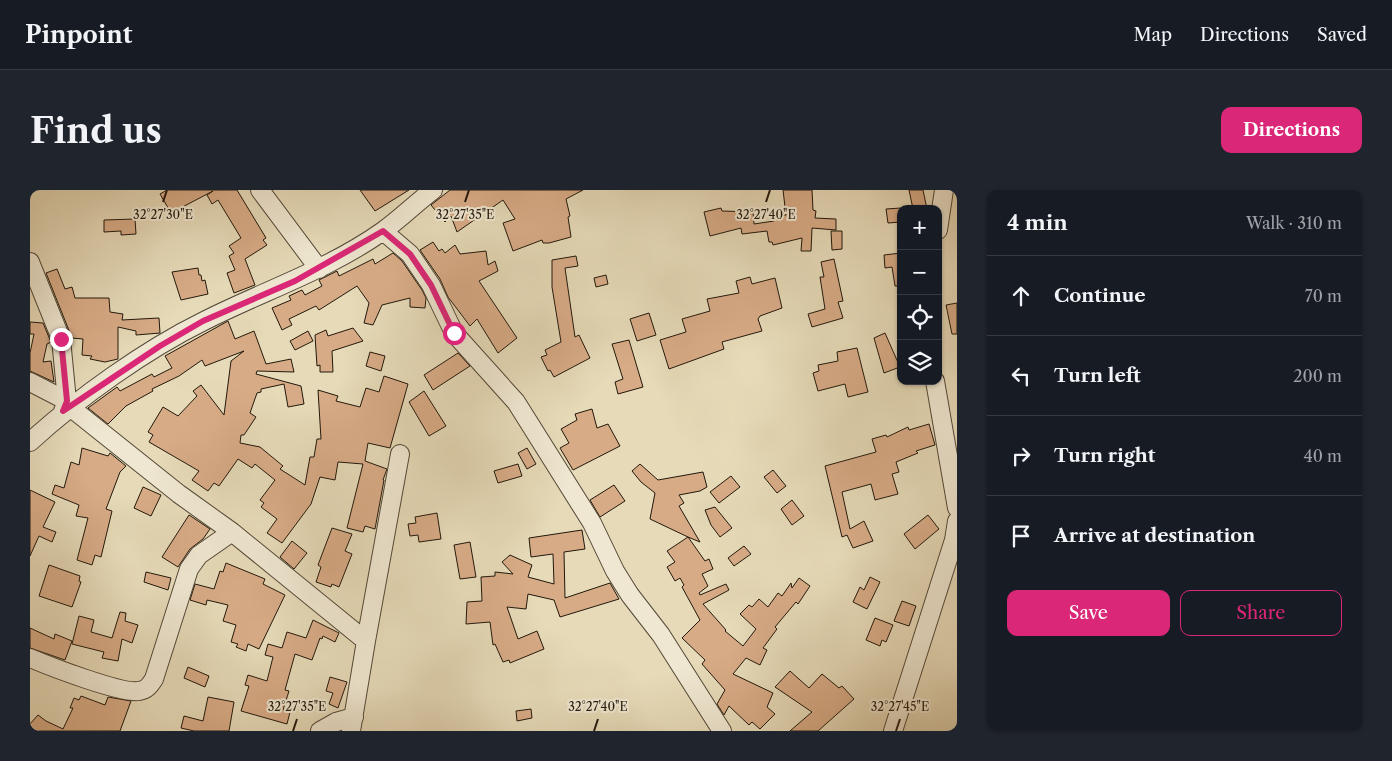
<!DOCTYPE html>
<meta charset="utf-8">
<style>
:root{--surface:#171b24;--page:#20242c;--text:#f1f3f6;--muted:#9ea1a6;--line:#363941;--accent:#db2777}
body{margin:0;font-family:"Libre Caslon Text",serif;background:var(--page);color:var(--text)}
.controls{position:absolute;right:15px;top:15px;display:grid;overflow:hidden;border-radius:10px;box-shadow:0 1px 4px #0004}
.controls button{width:45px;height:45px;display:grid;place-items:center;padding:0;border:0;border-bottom:1px solid var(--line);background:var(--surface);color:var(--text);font:25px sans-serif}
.stop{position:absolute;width:15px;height:15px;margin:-11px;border:4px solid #db2777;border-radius:50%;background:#fff}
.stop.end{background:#db2777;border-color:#fff;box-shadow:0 1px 5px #0008}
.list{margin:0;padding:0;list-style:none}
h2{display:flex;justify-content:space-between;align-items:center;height:65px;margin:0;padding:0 20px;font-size:21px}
h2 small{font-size:16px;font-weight:400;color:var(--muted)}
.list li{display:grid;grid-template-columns:32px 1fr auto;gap:15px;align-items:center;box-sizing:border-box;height:80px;padding:0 20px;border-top:1px solid var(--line)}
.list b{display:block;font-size:19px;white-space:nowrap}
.list em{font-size:16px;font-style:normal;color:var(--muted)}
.actions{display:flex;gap:10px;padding:15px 20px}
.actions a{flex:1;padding:11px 0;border:1px solid var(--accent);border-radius:10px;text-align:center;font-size:18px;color:var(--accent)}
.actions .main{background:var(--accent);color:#fff}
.icon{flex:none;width:28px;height:28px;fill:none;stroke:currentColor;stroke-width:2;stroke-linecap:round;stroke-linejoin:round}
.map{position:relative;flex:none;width:927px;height:541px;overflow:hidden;border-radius:10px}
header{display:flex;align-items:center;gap:30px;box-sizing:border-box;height:70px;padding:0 25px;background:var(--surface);border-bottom:1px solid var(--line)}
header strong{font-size:24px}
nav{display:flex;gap:28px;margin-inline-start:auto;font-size:18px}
.intro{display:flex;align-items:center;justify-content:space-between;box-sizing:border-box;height:120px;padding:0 30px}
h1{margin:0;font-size:35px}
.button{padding:12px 22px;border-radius:10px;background:var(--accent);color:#fff;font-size:18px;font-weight:700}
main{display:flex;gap:30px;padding:0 30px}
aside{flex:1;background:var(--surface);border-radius:10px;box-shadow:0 1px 4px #0004}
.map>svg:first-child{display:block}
.building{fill:#d7ab86;stroke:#22180c}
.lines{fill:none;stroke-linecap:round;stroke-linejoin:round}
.minor-casing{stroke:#534837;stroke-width:20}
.minor{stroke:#efe7d1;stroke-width:18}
.route{stroke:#db2777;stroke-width:6}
.ticks{fill:none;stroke:#22180c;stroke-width:2}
.ticks-label{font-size:12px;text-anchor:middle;fill:#22180c;stroke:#efe7d1;stroke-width:4;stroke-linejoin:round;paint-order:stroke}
</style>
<header>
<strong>Pinpoint</strong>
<nav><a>Map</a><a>Directions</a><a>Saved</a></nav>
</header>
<div class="intro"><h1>Find us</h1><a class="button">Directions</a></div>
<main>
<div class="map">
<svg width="927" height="541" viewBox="0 0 927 541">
<rect width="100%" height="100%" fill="#e6dab8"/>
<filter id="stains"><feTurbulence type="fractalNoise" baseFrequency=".004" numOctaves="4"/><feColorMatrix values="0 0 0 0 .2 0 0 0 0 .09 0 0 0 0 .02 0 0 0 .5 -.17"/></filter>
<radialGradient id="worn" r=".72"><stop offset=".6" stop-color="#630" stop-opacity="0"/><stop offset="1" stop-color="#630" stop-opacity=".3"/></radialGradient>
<path class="building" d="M137,0h70l29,48 -3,2 4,5 -22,14 10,26 -21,8 -7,-20 8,-3 -6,-14 5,-3 -5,-7 12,-8 -23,-38 -6,4 -5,-9 6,-4 -42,22 -11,-19z
M330,0h49l-34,21z
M420,0h133l-17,9 4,17 -2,1 3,20 -22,6h-6l-1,-3 -29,11 -10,-28 12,-4 -12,-19 -46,32 -6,-16 -6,6 -14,-17z
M753,0h29l1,20 3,1 -1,7 21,1v11l-24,-2 -1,23h-10l1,-13 -29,7 -1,-3h-3l-2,-11 -25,3 -1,-6 -31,8 -6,-24 17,-4 1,3 31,1 1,12 20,-3 -1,-4 13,-2z
M879,0h14l4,19h-14z
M871,18v14l-13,1 -2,-14z
M105,29l1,15 -15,1v-4l-17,1v-12z
M801,41h11v18l-10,1z
M403,52l6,9 3,-2 3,4 10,-8 5,9 26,-3 2,14 7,-4 3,10 -19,10 38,57 -19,15 -21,-34 -7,7 -22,-29 -8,-18 -20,-29z
M363,63l9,8 20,29 4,8 -1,10 -15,-1v-9l-28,7 -9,20 -9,-2 5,-20 -12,-17 -38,24 -3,-4 -27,13 3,6 -10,5 -10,-22 19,-8 -2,-4 13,-6 3,5 17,-9 -3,-6 18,-9 2,5 34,-17 2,5z
M871,63v33h-6l-3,-19 -7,1 -1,-13z
M546,66l2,10 -13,2 10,69 4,-2 11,23 -36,19 -4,-7 -2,1 -7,-14 6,-2 -2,-5 16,-8 -9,-55v-27z
M804,69l9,42 -5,1 5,16 -31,9 -4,-13 17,-5 -5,-32h4l-3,-15z
M168,78l1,7h2l1,6 3,-1 3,14 -27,6 -9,-28z
M27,79l8,20 7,-2 3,11h34l1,14 13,2 -1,6 37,-2 1,15 -24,2v-4l-18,-4v32l-13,3 -15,-3 2,-3 -10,-1 1,-16 -11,-1 -26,-65z
M576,85l2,9 -12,3 -2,-9z
M720,87l2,7 23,-6 7,30 -22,8 -2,3 4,12 -40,11 2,7 -55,20 -9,-29 26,-8 -4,-13 28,-8 -3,-12 32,-6 -3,-12z
M927,113v31h-5l-6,-29z
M619,123l7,22 -19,6 -7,-22z
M198,131l7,18 19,-8 12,33 25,-5 3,13 -37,-1 -1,3 45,12 3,18 -16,3 -4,-23 -23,5v3l-4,1 -7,20 6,4 -12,18h-3l-1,8 20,4 23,19 -3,3 25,16 5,-28h4l3,-18h4l-3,-49 20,6 -2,5 24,6 6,-19 13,4 5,-16 24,8 -18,64 -22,-5 -3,18 22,8 -4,11h1l-9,49 -10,-3 -2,6 -16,-4 16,-64 -25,-2 -3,18 -15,-3 -9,27 -29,39 -15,-10 10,-14 -16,-12 3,-4 -4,-3 15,-20 -20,-16 -3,4 -14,-9 -19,27 -5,-3 -6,8 -16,-11 7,-9 -50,-29 4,-7 -5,-3 15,-25 15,9 19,-20 -4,-5 8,-6 23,30 7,-54 13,-10 -39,15 -3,-6 -23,16 -27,13 1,2 -27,15 -18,18 -20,-16 29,-21 3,4 32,-17 2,3 18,-9 -7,-12z
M0,132l13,1 8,19 -4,2 -4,18 8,-1 3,21 -24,-11v-18l4,-19h-4z
M323,138l10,13 -31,10 1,21h-13v-7l-3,1 -2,-31 11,-5 2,6z
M278,141l5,10 -18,9 -5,-9z
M855,143l15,34 -16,6 -10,-35z
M599,150l14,47 -25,7 -3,-12 8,-3 -11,-35z
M827,158l11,44 -20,5 -3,-13 -27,7 -5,-18 6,-2 -1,-6 20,-4 -1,-9z
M340,162l15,4 -4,15 -15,-5z
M428,163l12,13 -37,24 -9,-15z
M394,201l22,35 -17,10 -20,-34z
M562,219l5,19 11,-4 12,22 -47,24 -13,-22 9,-5 -8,-14 16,-9 -2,-6z
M899,234l6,21 -19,6 2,2 -22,9 3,10 -7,2 6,20 -23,6 -4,-16 -29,8 8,37 14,-8 9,20 -20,7 -6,-13 -5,2 -17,-71 51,-14 -4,-13 14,-4 1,2 21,-10 1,3z
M52,258l26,8 2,-3 16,13 -6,6 -14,37 6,2 -11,46 -6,-2 -3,10 -15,-5 11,-42 -12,-2 3,-11 -27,-11 3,-9 9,3 7,-26 8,3z
M497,258l9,16 -9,5 -9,-16z
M488,274l4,12 -24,7 -4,-12z
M610,274l18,16 45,-8 4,15 -7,4 -21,4 5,8 -5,3 21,36 -12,-5 17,24 4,-2 4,10 -11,5 6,12 -9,7 1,2 26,-11 3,6 -26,14 23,26 -1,1 18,15 13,-17 -16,-15 9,-9 3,2 7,-8 9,8 10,-14 4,3 9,-13 1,5 7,-10 11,8 -12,18 -2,-2 -21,25 2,2 -14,19 4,2 -7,15 -14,-7 -13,16 40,19 -6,14 8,7 -15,15 -8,-7 -3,3 -20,-19 -5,9 -7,-11 8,-14 -23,-26 3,-4 -23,-22 18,-18 -18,-33 2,-2 -4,-7 -5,3 -8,-14 8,-5 -8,-11 21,-14 -38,-18 5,-26 -14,-11 -9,-11z
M743,280l13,16 -9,7 -13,-16z
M701,286l9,11 -21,16 -9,-11z
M584,295l11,16 -25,16 -10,-17z
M113,297l18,8 -10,21 -17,-8z
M0,300l25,12 -12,25 13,5 -4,10 -13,-6 -9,20z
M762,310l12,16 -12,9 -11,-16z
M685,317l17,21 -12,9 -9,-12 -6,-15z
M407,323l4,26 -22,3 -1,-7 -8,1 -2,-12 8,-1 -1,-6z
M159,325l21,14 -7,10 -13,10 -12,18 -16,-10z
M898,325l11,14 -24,20 -11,-15z
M302,338l20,6 -7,17 7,3 -13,33 -7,-3 -1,3 -15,-5 5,-15 -3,-2z
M552,340l3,19 -21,3 1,46 45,-15 9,16 -59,18 -6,-17 -26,-6 -2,15 -19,-2 11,32 19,-8 7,18 -34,14 -1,-3 -6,2 -8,-18 -2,1 -3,-23 -24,2 1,-22 15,-1 -1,-24 14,-1v-4l18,2 -11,-12 8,-7 22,10 -4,12 26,7 -1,-30 -22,3 -2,-19z
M262,351l15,12 -13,16 -14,-12z
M440,352l6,35 -16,2 -6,-34z
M714,356l7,8 -17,12 -6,-8z
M196,373l39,16 -2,5 22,11 -26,54 -11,-5 -2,7 -10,-4 2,-3 -7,-2 5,-17 -13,-4 5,-16 -21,-5 -1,5 -16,-5 5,-16 19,5 6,-18 3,1z
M19,375l31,11 -1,5 2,1 -9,25 -33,-11z
M116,382l25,6 -3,12 -24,-8z
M840,387l10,5 -13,27 -14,-7 7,-15 4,3z
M872,411l14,5 -7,20 -15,-5z
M90,422l6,1 -1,8 13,4 -6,18 -10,-4 -4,22 -16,-3 2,-6 -32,-8 7,-28 15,4 -3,12 21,6z
M845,428l18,7 -7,17 -4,-2 -2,6 -14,-6z
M283,430l26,13 -4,9 -12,-6 -1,3 -2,-1 -8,22 -17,-6 -10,36 4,1 -6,19 7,2 -3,12 -46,-13 8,-25 -4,-1 3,-10 19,6 6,-24 -8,-2 3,-11 14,4 5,-16 19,6z
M0,438l24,11 1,-5 17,7 -7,19 -35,-12z
M158,477l21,9 -4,11 -21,-9z
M760,481l19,17 13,-14 17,14 3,-2 12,13 -36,32h-28l22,-19 -37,-25z
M300,487l17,5 -9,26 -9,-4 4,-11 -7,-2z
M51,506l24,9 3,-8 23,4 -11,30h-90v-7l8,-9 8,6 17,8 10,-21h-3l4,-10 5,2z
M178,507l26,5 -5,29h-35l-13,-3 3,-12 19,5z
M501,519l1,9 -15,3 -1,-10z"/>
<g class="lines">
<defs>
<path id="minor" d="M230,0l59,79
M908,40l6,-40
M353,41l27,23 21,31 23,48 62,69 76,121 23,48 15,24 31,40 61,96
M0,72l31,77 6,62 -4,10
M905,191l22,127
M0,192l37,19
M40,217l109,87 53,38 134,109 -15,90
M0,252c48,-44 115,-92 174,-121 59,-30 124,-51 179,-90 17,-12 33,-28 50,-41
M336,451l34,-187
M0,468c19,8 91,36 109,33 8,-1 11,-6 15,-12l35,-110 10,-14 33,-23
M290,541l16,-9 18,-5
M863,541l61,-191 3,-19"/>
</defs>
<use href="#minor" class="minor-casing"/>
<use href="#minor" class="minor"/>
</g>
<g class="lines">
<path class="route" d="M31,149l6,62 -4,10 97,-65 43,-25 92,-40 88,-50 27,23 21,31 23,48"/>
</g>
<path class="ticks" d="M133,12l4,-12M435,12l4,-12M736,12l4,-12M263,541l4,-12M564,541l4,-12M866,541l4,-12"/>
<g class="ticks-label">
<text x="133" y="29">32°27'30"E</text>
<text x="435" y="29">32°27'35"E</text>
<text x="736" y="29">32°27'40"E</text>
<text x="267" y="521">32°27'35"E</text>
<text x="568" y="521">32°27'40"E</text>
<text x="870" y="521">32°27'45"E</text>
</g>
<rect width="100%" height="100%" filter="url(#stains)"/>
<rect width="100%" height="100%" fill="url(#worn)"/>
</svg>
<div class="controls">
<button>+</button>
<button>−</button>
<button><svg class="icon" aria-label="locate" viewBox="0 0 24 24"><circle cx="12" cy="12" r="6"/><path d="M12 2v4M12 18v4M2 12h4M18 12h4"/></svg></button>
<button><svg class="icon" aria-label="layers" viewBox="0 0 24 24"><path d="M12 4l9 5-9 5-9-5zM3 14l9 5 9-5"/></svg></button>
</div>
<div class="stop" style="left:424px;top:143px"></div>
<div class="stop end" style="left:31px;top:149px"></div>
</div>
<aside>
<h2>4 min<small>Walk · 310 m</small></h2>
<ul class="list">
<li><svg class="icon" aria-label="ahead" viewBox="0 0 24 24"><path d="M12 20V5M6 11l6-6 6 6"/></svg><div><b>Continue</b></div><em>70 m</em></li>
<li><svg class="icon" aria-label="left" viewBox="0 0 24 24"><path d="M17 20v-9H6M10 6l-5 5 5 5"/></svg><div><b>Turn left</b></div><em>200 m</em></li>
<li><svg class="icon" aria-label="right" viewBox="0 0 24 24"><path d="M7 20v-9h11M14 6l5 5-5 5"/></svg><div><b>Turn right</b></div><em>40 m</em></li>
<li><svg class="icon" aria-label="arrive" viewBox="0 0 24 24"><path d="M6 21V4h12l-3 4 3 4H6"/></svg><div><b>Arrive at destination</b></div></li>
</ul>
<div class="actions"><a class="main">Save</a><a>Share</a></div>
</aside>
</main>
